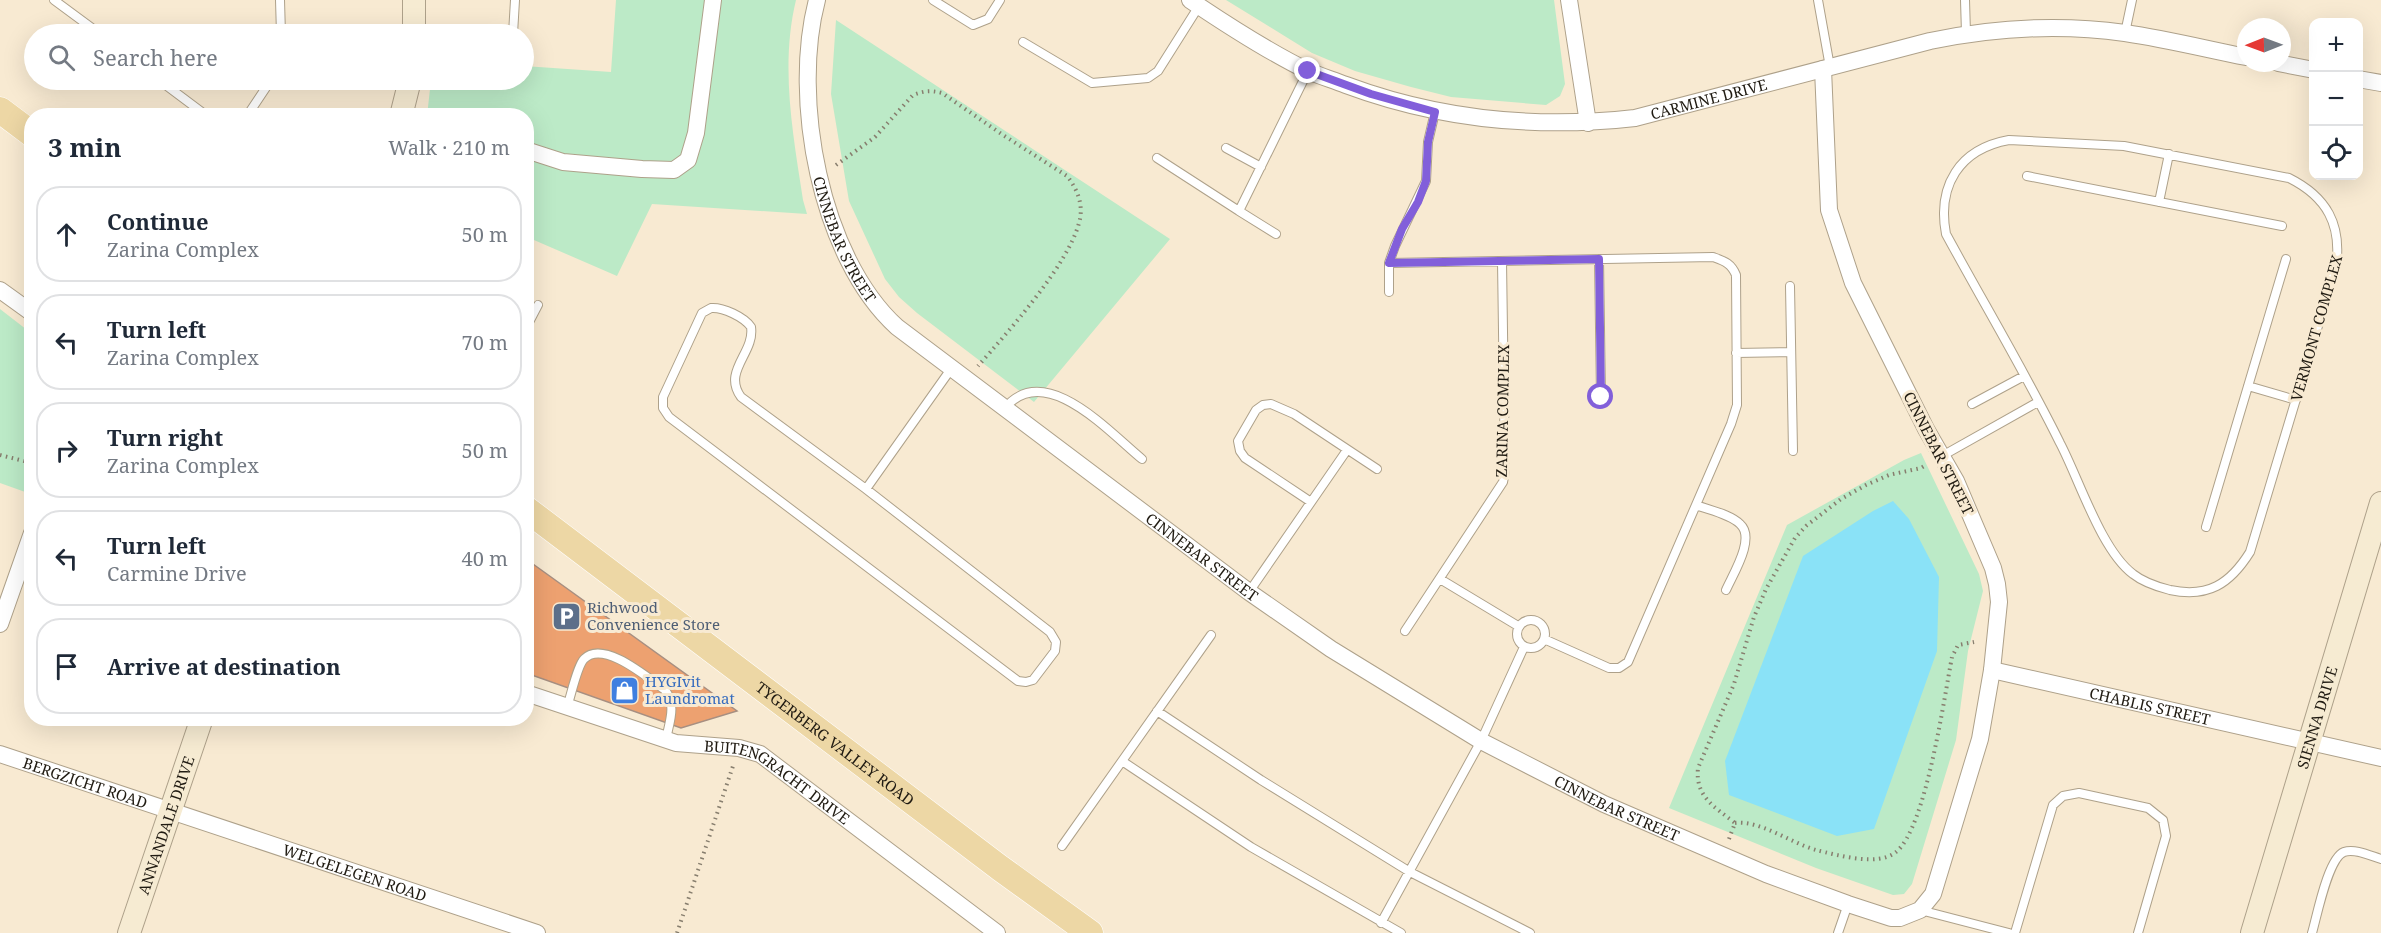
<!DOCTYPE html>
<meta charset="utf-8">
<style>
:root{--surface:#fff;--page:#f2f2f3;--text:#1f2937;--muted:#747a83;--line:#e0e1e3}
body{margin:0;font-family:"Noto Serif",serif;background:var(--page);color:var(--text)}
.controls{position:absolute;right:18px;top:18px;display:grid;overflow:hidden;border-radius:12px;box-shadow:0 6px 24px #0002}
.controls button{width:54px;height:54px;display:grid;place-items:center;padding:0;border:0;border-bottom:2px solid var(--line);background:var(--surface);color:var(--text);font:30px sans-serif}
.compass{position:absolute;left:2237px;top:18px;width:54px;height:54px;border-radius:50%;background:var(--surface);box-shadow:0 6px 24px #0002;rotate:269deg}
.stop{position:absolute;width:18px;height:18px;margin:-14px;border:4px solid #825fda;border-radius:50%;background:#fff}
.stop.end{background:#825fda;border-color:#fff;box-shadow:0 2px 6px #0008}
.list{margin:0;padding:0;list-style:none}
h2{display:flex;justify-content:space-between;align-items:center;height:78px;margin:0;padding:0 24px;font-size:26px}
h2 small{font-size:20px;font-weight:400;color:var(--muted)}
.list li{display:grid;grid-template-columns:39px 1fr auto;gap:18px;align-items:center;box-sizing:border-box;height:96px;margin:0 12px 12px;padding:0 12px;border:2px solid var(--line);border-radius:24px}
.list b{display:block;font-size:22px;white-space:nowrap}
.list p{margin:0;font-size:20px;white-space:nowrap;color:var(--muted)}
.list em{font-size:20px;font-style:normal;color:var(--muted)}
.icon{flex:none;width:33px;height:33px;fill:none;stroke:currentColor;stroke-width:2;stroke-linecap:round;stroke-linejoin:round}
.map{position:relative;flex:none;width:2381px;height:933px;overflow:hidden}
.search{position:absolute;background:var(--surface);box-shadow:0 6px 24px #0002;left:24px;top:24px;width:510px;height:66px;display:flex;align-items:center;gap:15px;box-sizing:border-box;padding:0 21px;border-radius:33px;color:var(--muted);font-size:22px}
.panel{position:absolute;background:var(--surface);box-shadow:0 6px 24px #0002;left:24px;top:108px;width:510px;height:618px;border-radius:24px}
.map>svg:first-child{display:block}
.green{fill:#bceac7}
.water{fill:#8ae2f7}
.building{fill:#eda170;stroke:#a78f81;stroke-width:1.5}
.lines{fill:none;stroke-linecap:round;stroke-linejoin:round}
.lane-casing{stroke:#aea18a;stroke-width:10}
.street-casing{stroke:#aea18a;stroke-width:18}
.secondary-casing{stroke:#aea18a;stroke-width:24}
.primary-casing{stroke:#fff;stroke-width:27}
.path{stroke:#877e6e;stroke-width:4;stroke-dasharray:1.5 4.5;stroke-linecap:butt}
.lane{stroke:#fff;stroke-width:8}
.street{stroke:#fff;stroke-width:16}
.secondary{stroke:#f6ebd2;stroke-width:22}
.primary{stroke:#edd7a5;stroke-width:26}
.route{stroke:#825fda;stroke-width:8}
.labels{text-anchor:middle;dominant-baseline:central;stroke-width:6;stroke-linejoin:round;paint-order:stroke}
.street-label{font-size:15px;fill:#201b12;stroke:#f8ead2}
.service-label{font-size:15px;fill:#4e5e75;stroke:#f8ead2;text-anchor:start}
.shop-label{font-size:15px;fill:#366cbe;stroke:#f8ead2;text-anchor:start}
</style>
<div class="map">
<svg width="2381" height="933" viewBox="0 0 2381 933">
<rect width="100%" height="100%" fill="#f8ead2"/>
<path class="green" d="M616,0h180c-16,66 -3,134 7,200l4,14 -155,-10 -35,72 -90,-39 -1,-121h-99l4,-36h93v-14l87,6z
M1226,0h328l11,84 -5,12 -14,9 -95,-8 -40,-10 -56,-16 -43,-18z
M836,20l334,219 -136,163 -117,-89 -18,-16 -14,-18 -36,-78 -18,-107z
M0,309l31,24 1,150 -4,10 -28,-10z
M1921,453l58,121 4,17 -15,60 -12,89 -44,144 -8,10 -11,1 -77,-27 -147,-60 118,-283 117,-65z"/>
<path class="water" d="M1893,501l16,18 30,58 -2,74 -63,178 -37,7 -108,-41 -4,-34 78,-205 70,-45z"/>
<path class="building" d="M526,559l211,152 -56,17 -155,-55z"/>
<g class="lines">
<defs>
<path id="lane" d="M54,0l46,34
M280,0l1,34
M933,0l40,25 15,-6 12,-19
M1818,0l12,67
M1965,0l1,33
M2125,33l7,-33
M279,34h13
M513,34l2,-34
M1023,42l69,41 56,-5 10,-7 41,-65
M159,80l48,36
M247,116l24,-36
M2009,140l115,6 165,32c38,19 53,47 47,88l-86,286c-20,32 -42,46 -80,38 -12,-3 -27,-8 -37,-16 -32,-24 -54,-95 -73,-131 -35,-71 -76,-139 -114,-209 -9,-48 13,-85 63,-94z
M1226,148l35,19
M1157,158l82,53 69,-140
M2027,176l255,50
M2159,202l10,-48
M1239,211l37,23
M1599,259l2,138
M1389,263l324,-6c11,4 18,6 23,18l1,130 -6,19 -103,238 -9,6h-10l-65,-29
M1790,286l3,165
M1389,292v-29l6,-17 31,-65 2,-39 7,-30
M711,308c12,-1 33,9 40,19 4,26 -29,44 -10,70l125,92 184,143 6,10 -1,9 -22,29 -7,2 -8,-1 -349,-264 -6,-9v-11l39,-84z
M526,328l12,-23
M1736,353l55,-1
M2248,386l48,14
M1972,404l52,-28
M1005,408c40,-48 104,24 137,51
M1942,456l96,-54
M866,489l85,-120
M1311,502l-66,-44 -5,-7 -2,-10 18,-31 7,-5 8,-1 23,10 83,55
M1696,505c13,5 34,9 44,19 16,14 -7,50 -14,66
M2206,527l80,-268
M1440,579l78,47
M1249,592l98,-142
M1517 634a14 14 0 1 1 28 0a14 14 0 1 1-28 0Z
M1405,631l98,-149 2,-10 -3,-211
M567,707c4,-11 10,-41 17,-48 19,-20 64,19 81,31 12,16 4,32 1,50
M1157,711l104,69 149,92 120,61
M1122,761l129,86 150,86
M1062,846l149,-211
M1920,910l89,23
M1381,923l100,-182 43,-94
M1838,933l10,-29
M2015,933l38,-128 10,-9 16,-3 69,15 15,12 3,16 -28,97
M2312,933c5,-17 16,-75 32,-81 11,-4 27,4 37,7"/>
<g id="street">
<path id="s1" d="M817,0c-26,98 3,257 80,327l352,265 82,57 150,92 123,63 162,70 82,30 43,14h9l20,-8 13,-16 47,-155 12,-69 7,-68 -2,-18 -4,-16 -37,-87 -30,-52 -73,-146 -24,-73 -6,-141"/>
<path id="s2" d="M1190,0c37,25 77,51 118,71 12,5 25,9 38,14 94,35 190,44 289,33l295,-77c63,-13 131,-17 195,-8 41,6 81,16 121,24"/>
<path d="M1569,0l19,123"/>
<path d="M2278,63l36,7"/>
<path d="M2358,79l23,4"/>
<path d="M526,150l37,12 79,7 32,1 14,-10 8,-27 17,-133"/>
<path d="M0,290l32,23"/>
<path d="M0,624l32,-91"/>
<path id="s3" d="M1992,670l389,88"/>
<path id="s4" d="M526,693l150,50 63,5 21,6 237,179"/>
<path id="s5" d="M0,754l537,179"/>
</g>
<g id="secondary">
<path d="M414,0v34"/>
<path d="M401,116l9,-36"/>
<path id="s6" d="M129,933l73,-215"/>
<path id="s7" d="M2252,933l129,-430"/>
</g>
<g id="primary">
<path d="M0,110l32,24"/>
<path id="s8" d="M526,509l474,359 90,65"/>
</g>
</defs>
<use href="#lane" class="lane-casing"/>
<use href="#street" class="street-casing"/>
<use href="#secondary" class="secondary-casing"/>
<use href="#primary" class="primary-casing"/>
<path class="path" d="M836,165l39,-28 38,-42c10,-4 18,-5 29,-2l61,42 64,41c11,14 17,30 12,47 -11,42 -71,109 -101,143
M0,455l32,8
M1735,823c25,-3 56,20 81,27 21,5 62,17 80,2 30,-24 48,-154 56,-195l6,-12 16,-3
M1729,839l6,-16c-20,-16 -40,-26 -37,-55l36,-84 20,-67 12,-28 29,-51 11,-12 35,-27 25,-14 23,-10 32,-7 5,-3
M677,933l57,-170"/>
<use href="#lane" class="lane"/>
<use href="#street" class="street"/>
<use href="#secondary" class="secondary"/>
<use href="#primary" class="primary"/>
</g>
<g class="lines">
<path class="route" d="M1308,71l63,23 64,18 -7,30 -2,39 -8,21 -16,27 -13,34 210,-4 2,138"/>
</g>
<defs>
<symbol id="parking-square" viewBox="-11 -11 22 22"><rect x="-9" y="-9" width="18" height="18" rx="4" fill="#5c6f8a" stroke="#f8ead2"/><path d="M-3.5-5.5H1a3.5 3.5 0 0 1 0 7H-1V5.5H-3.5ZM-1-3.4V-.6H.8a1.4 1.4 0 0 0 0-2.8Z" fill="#fff"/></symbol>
<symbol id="shop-square" viewBox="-11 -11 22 22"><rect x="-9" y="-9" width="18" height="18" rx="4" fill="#3f7fe0" stroke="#f8ead2"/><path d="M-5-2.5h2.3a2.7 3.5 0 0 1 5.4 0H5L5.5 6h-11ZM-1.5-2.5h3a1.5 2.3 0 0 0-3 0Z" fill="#fff"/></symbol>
</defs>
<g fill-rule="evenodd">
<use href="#parking-square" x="550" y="600" width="33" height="33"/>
<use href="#shop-square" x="608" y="674" width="33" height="33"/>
</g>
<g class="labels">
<g class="street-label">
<text stroke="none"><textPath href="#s2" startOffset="548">CARMINE DRIVE</textPath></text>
<text stroke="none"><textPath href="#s1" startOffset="246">CINNEBAR STREET</textPath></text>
<text transform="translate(2316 328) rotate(-74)">VERMONT COMPLEX</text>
<text transform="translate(1502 411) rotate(-89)">ZARINA COMPLEX</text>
<text transform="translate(1939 453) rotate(63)">CINNEBAR STREET</text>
<text stroke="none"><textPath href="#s1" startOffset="732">CINNEBAR STREET</textPath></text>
<text stroke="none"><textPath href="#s3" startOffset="162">CHABLIS STREET</textPath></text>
<text stroke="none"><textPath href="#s7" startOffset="225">SIENNA DRIVE</textPath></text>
<text stroke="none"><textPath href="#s8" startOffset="388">TYGERBERG VALLEY ROAD</textPath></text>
<text stroke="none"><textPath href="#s5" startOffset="90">BERGZICHT ROAD</textPath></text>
<text stroke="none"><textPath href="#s4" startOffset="270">BUITENGRACHT DRIVE</textPath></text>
<text stroke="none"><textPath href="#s1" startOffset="1218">CINNEBAR STREET</textPath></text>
<text stroke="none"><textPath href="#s6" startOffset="114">ANNANDALE DRIVE</textPath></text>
<text stroke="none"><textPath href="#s5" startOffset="374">WELGELEGEN ROAD</textPath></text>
</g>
<g class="service-label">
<text x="587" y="607">Richwood<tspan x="587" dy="17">Convenience Store</tspan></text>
</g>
<g class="shop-label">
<text x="645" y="681">HYGIvit<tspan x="645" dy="17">Laundromat</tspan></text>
</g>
</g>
</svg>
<div class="controls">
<button>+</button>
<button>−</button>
<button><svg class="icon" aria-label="locate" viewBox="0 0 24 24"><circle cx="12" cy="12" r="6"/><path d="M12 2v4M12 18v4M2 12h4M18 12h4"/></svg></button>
</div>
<svg class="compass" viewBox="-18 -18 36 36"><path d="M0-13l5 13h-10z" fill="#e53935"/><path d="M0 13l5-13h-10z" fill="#747a83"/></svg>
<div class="stop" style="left:1601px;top:397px"></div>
<div class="stop end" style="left:1308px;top:71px"></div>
<div class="search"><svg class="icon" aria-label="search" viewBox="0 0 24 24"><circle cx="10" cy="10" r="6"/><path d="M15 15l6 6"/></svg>Search here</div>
<section class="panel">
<h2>3 min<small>Walk · 210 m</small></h2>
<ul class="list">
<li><svg class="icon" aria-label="ahead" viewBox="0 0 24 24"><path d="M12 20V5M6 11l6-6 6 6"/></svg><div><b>Continue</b><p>Zarina Complex</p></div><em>50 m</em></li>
<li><svg class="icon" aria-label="left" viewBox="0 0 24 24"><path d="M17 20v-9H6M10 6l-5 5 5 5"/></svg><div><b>Turn left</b><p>Zarina Complex</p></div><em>70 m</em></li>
<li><svg class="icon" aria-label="right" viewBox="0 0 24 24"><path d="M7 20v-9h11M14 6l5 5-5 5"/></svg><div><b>Turn right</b><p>Zarina Complex</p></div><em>50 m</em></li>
<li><svg class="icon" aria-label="left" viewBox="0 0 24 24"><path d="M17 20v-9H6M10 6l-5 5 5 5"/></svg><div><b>Turn left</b><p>Carmine Drive</p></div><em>40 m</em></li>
<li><svg class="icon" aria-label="arrive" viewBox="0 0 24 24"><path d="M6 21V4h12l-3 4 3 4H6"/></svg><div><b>Arrive at destination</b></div></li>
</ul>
</section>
</div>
